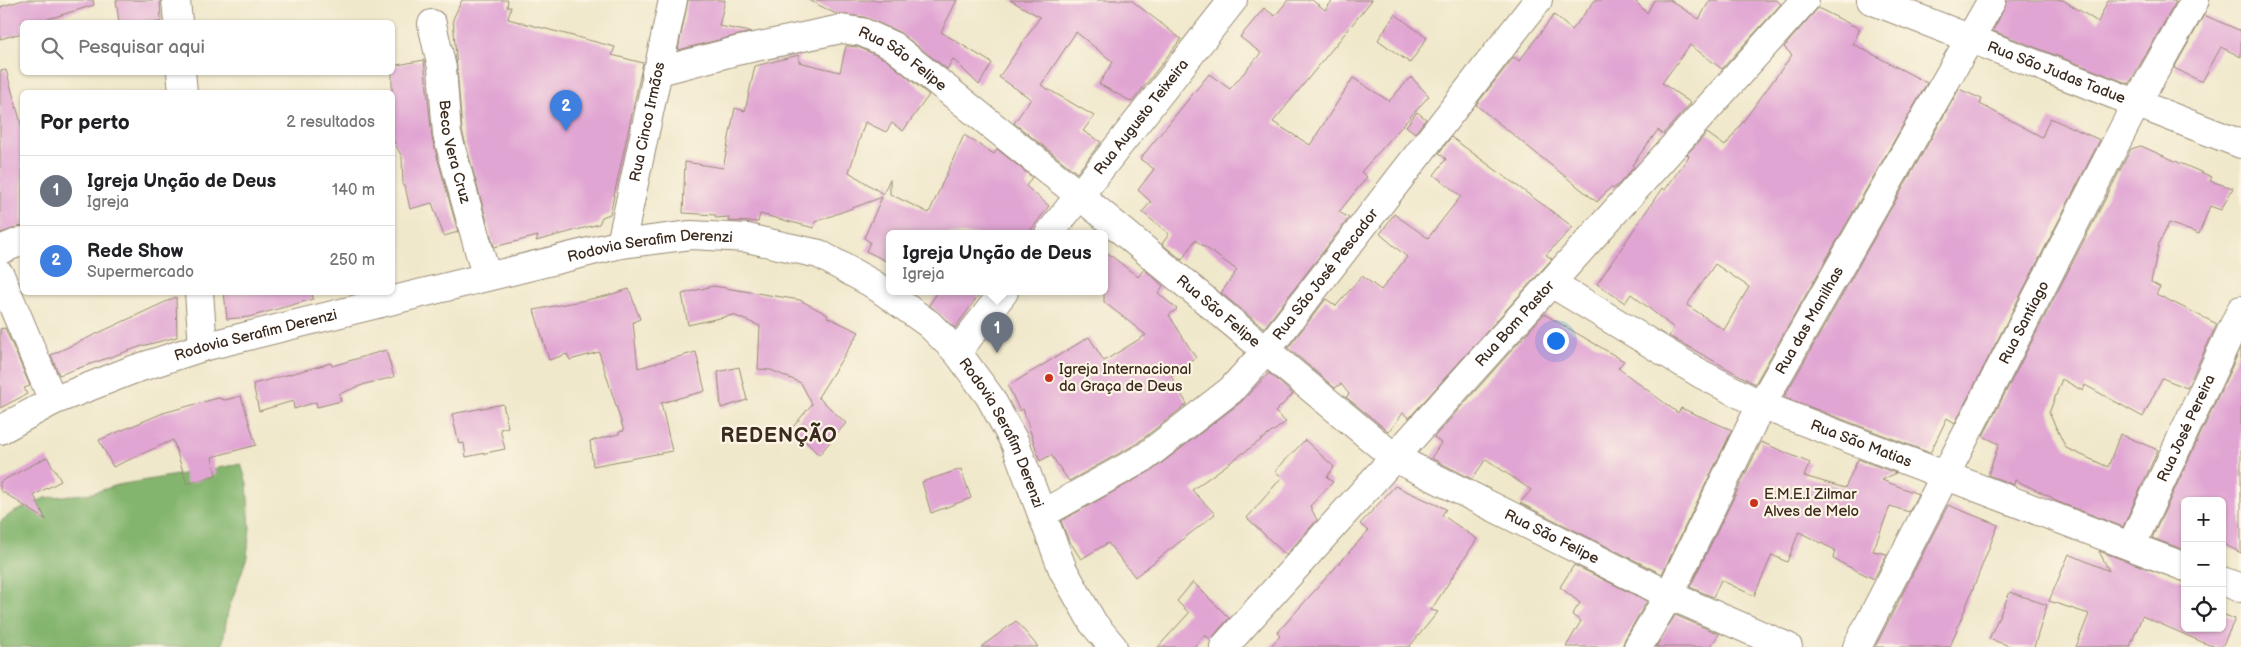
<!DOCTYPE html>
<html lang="pt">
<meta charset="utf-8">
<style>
:root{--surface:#fff;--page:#f2f2f2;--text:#202124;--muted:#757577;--line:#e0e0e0;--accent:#d93025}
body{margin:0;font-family:"Balsamiq Sans",sans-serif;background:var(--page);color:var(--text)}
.controls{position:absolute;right:15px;bottom:15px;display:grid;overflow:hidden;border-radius:8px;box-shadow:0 1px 4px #0004}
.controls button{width:45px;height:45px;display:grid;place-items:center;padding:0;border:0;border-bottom:1px solid var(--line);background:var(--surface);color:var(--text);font:25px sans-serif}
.you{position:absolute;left:1555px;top:340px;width:18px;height:18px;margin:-12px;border:4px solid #fff;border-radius:50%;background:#1a73e8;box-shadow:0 0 0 8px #1a73e833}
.badge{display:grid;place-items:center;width:32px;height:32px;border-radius:50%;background:var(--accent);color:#fff;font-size:16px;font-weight:700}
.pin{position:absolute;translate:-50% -41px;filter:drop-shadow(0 1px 2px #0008)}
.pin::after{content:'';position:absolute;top:26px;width:18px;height:15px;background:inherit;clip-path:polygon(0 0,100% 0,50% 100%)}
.popup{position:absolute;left:886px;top:230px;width:222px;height:65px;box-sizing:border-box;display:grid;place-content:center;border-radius:8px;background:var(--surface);filter:drop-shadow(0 1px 4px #0005);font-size:16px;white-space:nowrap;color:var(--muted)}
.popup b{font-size:19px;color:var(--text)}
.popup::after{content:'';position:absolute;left:50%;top:100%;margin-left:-10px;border:10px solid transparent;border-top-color:var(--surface)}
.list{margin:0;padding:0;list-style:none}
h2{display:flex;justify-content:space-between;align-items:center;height:65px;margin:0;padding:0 20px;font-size:21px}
h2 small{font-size:16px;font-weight:400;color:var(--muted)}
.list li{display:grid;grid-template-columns:32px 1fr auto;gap:15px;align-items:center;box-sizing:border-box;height:70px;padding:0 20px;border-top:1px solid var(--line)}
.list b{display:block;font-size:19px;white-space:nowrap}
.list p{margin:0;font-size:16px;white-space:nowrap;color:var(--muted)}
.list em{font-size:16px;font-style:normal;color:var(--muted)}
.icon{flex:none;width:28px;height:28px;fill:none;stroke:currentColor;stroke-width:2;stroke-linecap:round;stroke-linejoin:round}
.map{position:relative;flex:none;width:2241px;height:647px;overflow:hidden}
.search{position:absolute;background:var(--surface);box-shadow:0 1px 4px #0004;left:20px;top:20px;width:375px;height:55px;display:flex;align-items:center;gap:12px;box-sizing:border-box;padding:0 18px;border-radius:8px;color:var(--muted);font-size:19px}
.panel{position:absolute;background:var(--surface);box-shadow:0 1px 4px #0004;left:20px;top:90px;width:375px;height:205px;border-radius:8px}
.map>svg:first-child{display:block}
.forest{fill:#84b56e;stroke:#607046}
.building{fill:#e1a5d3;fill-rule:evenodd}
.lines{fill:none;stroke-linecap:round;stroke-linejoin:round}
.minor-casing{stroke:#968974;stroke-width:30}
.major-casing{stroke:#968974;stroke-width:30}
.minor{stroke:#fff;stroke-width:28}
.major{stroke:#fff;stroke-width:28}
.poi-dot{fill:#c8321e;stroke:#fcf5e5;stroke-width:2}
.labels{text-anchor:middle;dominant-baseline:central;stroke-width:4.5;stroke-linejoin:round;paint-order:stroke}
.street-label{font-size:15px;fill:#3b2a1e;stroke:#fcf5e5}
.poi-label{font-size:15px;fill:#3b2a1e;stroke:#fcf5e5;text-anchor:start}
.district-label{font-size:20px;font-weight:bold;letter-spacing:1px;fill:#3b2a1e;stroke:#fcf5e5}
</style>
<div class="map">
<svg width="2241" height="647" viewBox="0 0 2241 647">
<rect width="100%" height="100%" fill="#fcf5e5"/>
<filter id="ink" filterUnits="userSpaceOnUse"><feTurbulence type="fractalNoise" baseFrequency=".02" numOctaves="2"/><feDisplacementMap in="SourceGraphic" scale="10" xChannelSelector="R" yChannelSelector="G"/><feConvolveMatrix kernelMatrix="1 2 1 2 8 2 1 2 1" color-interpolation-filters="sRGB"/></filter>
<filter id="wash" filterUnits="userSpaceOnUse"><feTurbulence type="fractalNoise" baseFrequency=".0096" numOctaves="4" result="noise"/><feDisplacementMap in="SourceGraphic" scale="20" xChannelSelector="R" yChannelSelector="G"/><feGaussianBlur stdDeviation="1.12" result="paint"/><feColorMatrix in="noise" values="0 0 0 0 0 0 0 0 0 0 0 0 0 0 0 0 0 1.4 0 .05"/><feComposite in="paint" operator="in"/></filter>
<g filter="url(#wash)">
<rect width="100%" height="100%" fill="#f0e8cb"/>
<path class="forest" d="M241,464l6,19 3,45 -3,29 -19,54 -6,36h-222v-125l12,-9 33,-15 47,-5 26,-8z"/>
<g id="blocks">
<path class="building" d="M23,0h70l1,5 -56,17h-16v11l-22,6v-32z
M116,0h44l1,22h-42z
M462,0h46l-1,7h4l-3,12 107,28 -3,8 31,8 -33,151 -8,3 -3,7 -63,17 2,-5 -44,11 -32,-116 -9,-112z
M688,0h37l-6,26 32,6 -73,18z
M809,0h148l-16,32 51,31 -13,22 -26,-26 -6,10 -48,-37 -35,-15 -28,-3z
M1010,0h121l50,39 -49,63 -33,-18 14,-22 -37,-30 -35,53 53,31 -11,15 18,11 -24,31 -63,-50 17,-24 -32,-22 41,-60z
M1288,0h24l13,10 8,-10h39l-99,122 37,23 43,-67 36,23 22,-24 18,19 -68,76 6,5 -28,35 10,6 -85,110 -43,-35 16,-23 -42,-30 -13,20 -20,-16 7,-10 -27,-22 9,-10 -13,-12 16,-21 -14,-10 69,-85 21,15 31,-36 -21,-16 24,-29 11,8z
M1595,0h39l13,13 7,-13h16l29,19 11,-19h66l5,4 -59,65 -32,-24 -28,38 29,20 -28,31 -5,-4 -26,35 2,2 -15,17 -6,5 -2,-2 -14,15 -121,-97 38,-48 5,4 35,-46 18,15z
M2008,0h55l35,22 10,-22h62l6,2 -47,82 -136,-53z
M1818,8l42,21 -7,15 74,39 -172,301 -86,-48 5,-8 -43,-34 -6,9 -28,-19 65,-96 3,2 24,-34 -2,-2 20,-21 18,13 67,-91 -8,-8zM1715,264l34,23 -25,43 -37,-25z
M1395,14l32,24 -17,25 -32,-23z
M2204,15l37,16v26l-20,-10 -19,35 -28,-14z
M846,46l12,1 27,12 44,36 -26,36 -11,-8 -6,9 -21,-10 -16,50 34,22 7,-15v15l39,19 35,-78 30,19 3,-5 35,28 -6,9 23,20 -21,28h-138v29l-24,-12 4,-9 -6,-4 18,-41 -67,25 -1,6 -54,-14 -2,8 -30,-1 1,-4 -14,1 1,-3 -33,-2 2,-51 38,6 12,-60 10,3 10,-45 44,-11v7l41,10z
M424,60l8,78 26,94 -14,4 -12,-33 -22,6 -5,-23h-2l-1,-29 -10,-19v-72z
M6,70l16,57v99l-22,7v-162z
M1959,89l23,10 -2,5 62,33 8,-19 50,22 -145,283 -8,-5 -17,35 -146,-56z
M1417,112l9,7 -11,14 -9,-7z
M1451,137l122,90 -27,28 6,4 -143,159 -6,-5 -14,19 -43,-35 3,-3 -8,-10 -6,4 -47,-40 38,-49 10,7 26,-30 19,14 26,-33 -27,-23 14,-20 34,24 33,-42 -27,-21 12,-16 -7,-6z
M2141,146l71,31 -2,4 23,7 -12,22 -11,-4 -11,28 -30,-11 -10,21 -8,38 9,5 -4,7 61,30 -30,64 -25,-10 -19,39 -58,-32 -2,6 -21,-12 -13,34 17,35 42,19 12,-33 38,16 -35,77 -70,-27v-2l-38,-18 -1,5 -26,-10 11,-31 -16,-8 148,-287z
M1104,250l34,27 6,-8 19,17 -5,7 19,16 -8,6 27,43 -25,18 16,28 -51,40 -67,37 -18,-26 -11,6 -17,-52 -3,2 -12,-25 81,-49 15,24 42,-26 -42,-33z
M713,286l87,14 28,15 -1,2 32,15 -41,65 28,26 -27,32 -27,-27 20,-24 -11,-21 -30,-13 -13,-1 2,-43 -27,-11 -45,10 -6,-31z
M629,289l11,30 -7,3 5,46 58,-16 9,39 -44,12 11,48 -79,15 -3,-25 29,-7v-2l5,-1 -25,-79 -29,8 -3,-6 -18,6 -15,-50 72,-14z
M224,292h88l1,7 -64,18 -22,2z
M938,292h43l-26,36 -26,-23z
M176,297l1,40 -35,9 -83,29 -8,-20z
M1544,314l80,47 -6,7 60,45 3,-5 51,22 -70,144 -142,-71 11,-13 -45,-31 -14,20 -41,-21 10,-15 -7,-6z
M5,328l25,58 -6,2 3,6 -27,14v-79z
M2241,347v206l-19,-10v-42h-37v49l-33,-12z
M386,350l8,27 -29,7 -26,10 2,7 -24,6 -1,-5 -22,7 -1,-8 -34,10 -6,-27 78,-21 1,3z
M739,367l8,33 -26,8 -3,-36z
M1269,373l24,21 -18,18 11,10 -94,68 23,24 -80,63 -27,-34 -27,16 -13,-20 -7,-18 93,-52 87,-67z
M241,396l15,49 -44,12 4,18 -29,9 -14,-44 -60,27 -14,-27 64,-27 55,-15 7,2z
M503,404l5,23 -8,2 5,20 -39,8 -2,-14 -5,1 -7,-30z
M1305,440l29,27 -7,10 6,5 -23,24 7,14 -31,35 -39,-37 35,-41 -7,-6z
M1761,442l49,21 -6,13 41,12 13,-29 38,14 -14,7 36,14 -9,18 -19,-6 -17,45 14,3 -13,25 -41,-20 2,-9 -36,-18 -12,30 -15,-7 -18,41 -33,-16 -8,17 -23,-10z
M47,457l14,24 -27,14 12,25 -46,-30v-8z
M961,469l10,29 -40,15 -9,-31z
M1395,486l51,23 -4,6 35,24 -46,71 7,2 -29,35h-139l10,-11 -3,-3 91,-102 -8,-7z
M1948,505l50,20 -48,122h-75z
M2099,551l86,31v46h37v-14l13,5 -13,28 -13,-2 -67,-29 -12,31h-54l13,-33 -40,-13 20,-47 40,17z
M1574,565l73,36 -22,38 -3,8h-56l15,-26 -9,-6 8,-12 -20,-16z
M1193,582l36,36 -18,21 -7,-4 -10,12h-36l31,-34 -12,-12z
M2010,592l37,13 -13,42h-21l-24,-8z
M1675,615l44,19 -9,13h-54z
M1016,621l22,26h-57z"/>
</g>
</g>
<g filter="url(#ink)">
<use href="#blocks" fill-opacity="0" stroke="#968974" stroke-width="1"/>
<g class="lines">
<defs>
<g id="minor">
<path d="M176,0l2,22"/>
<path id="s1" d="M1871,0l370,144"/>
<path id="s2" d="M432,24l10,44 5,66 35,127 6,15"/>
<path d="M181,72l2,20"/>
<path id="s3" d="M656,72l80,-21 105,-22 21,3 31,14 186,149 316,263 274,137 119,52"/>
<path id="s4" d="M1049,234l184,-234"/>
<path id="s5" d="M621,244l52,-244"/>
<path d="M0,250l22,-9"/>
<path d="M0,275l53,126"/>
<path id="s6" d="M1553,284l148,90 60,31 424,162"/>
<path d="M199,292l4,55"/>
<path d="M957,352l47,-60"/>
<path id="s7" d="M1042,514l103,-57 86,-67 34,-38 273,-352"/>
<path id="s8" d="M2131,546l110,-236"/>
<path d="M2222,581l19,7"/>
<path id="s9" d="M1224,647l581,-647"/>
<path id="s10" d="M1638,647l31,-52 92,-190 231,-405"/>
<path id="s11" d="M1857,647l279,-543 59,-104"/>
</g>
<g id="major">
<path id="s12" d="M0,430l53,-29 79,-31 71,-23 418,-103 70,-9 56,3 72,16 54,30 56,40 28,28 33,45 25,46 48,127 30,53 20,24"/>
</g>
</defs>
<use href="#minor" class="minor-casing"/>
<use href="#major" class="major-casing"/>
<use href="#minor" class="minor"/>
<use href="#major" class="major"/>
</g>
</g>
<g class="poi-dot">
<circle cx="1049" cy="378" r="5"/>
<circle cx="1754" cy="503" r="5"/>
</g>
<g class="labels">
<g class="street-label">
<text stroke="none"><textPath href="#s3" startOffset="260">Rua São Felipe</textPath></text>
<text stroke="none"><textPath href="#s1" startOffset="199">Rua São Judas Tadue</textPath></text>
<text stroke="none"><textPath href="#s4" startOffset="149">Rua Augusto Teixeira</textPath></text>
<text stroke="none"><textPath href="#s5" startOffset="125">Rua Cinco Irmãos</textPath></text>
<text stroke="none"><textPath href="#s2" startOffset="130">Beco Vera Cruz</textPath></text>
<text stroke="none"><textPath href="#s12" startOffset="679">Rodovia Serafim Derenzi</textPath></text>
<text stroke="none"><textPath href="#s7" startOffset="376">Rua São José Pescador</textPath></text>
<text stroke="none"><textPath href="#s3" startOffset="665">Rua São Felipe</textPath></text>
<text stroke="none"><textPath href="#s10" startOffset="369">Rua das Manilhas</textPath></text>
<text stroke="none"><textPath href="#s11" startOffset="365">Rua Santiago</textPath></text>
<text stroke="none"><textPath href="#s9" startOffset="435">Rua Bom Pastor</textPath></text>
<text stroke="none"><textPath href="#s12" startOffset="274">Rodovia Serafim Derenzi</textPath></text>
<text stroke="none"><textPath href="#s8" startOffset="130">Rua José Pereira</textPath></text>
<text stroke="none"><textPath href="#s12" startOffset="1114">Rodovia Serafim Derenzi</textPath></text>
<text stroke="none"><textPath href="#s6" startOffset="348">Rua São Matias</textPath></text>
<text stroke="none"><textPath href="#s3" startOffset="1070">Rua São Felipe</textPath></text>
</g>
<g class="poi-label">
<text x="1059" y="369">Igreja Internacional<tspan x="1059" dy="17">da Graça de Deus</tspan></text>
<text x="1764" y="494">E.M.E.I Zilmar<tspan x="1764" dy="17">Alves de Melo</tspan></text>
</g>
<g class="district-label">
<text x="779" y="436">REDENÇÃO</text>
</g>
</g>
</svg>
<div class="controls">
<button>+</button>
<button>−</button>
<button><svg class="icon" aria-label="locate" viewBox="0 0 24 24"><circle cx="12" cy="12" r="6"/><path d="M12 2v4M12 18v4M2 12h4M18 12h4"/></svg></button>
</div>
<div class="you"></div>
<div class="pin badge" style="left:997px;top:353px;background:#6b7280">1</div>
<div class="popup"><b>Igreja Unção de Deus</b>Igreja</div>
<div class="pin badge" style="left:566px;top:131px;background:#3f7fe0">2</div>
<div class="search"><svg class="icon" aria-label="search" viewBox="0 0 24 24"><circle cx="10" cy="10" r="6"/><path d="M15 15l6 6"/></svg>Pesquisar aqui</div>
<section class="panel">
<h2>Por perto<small>2 resultados</small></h2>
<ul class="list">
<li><span class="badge" style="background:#6b7280">1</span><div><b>Igreja Unção de Deus</b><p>Igreja</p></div><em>140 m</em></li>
<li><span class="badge" style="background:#3f7fe0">2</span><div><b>Rede Show</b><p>Supermercado</p></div><em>250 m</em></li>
</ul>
</section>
</div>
